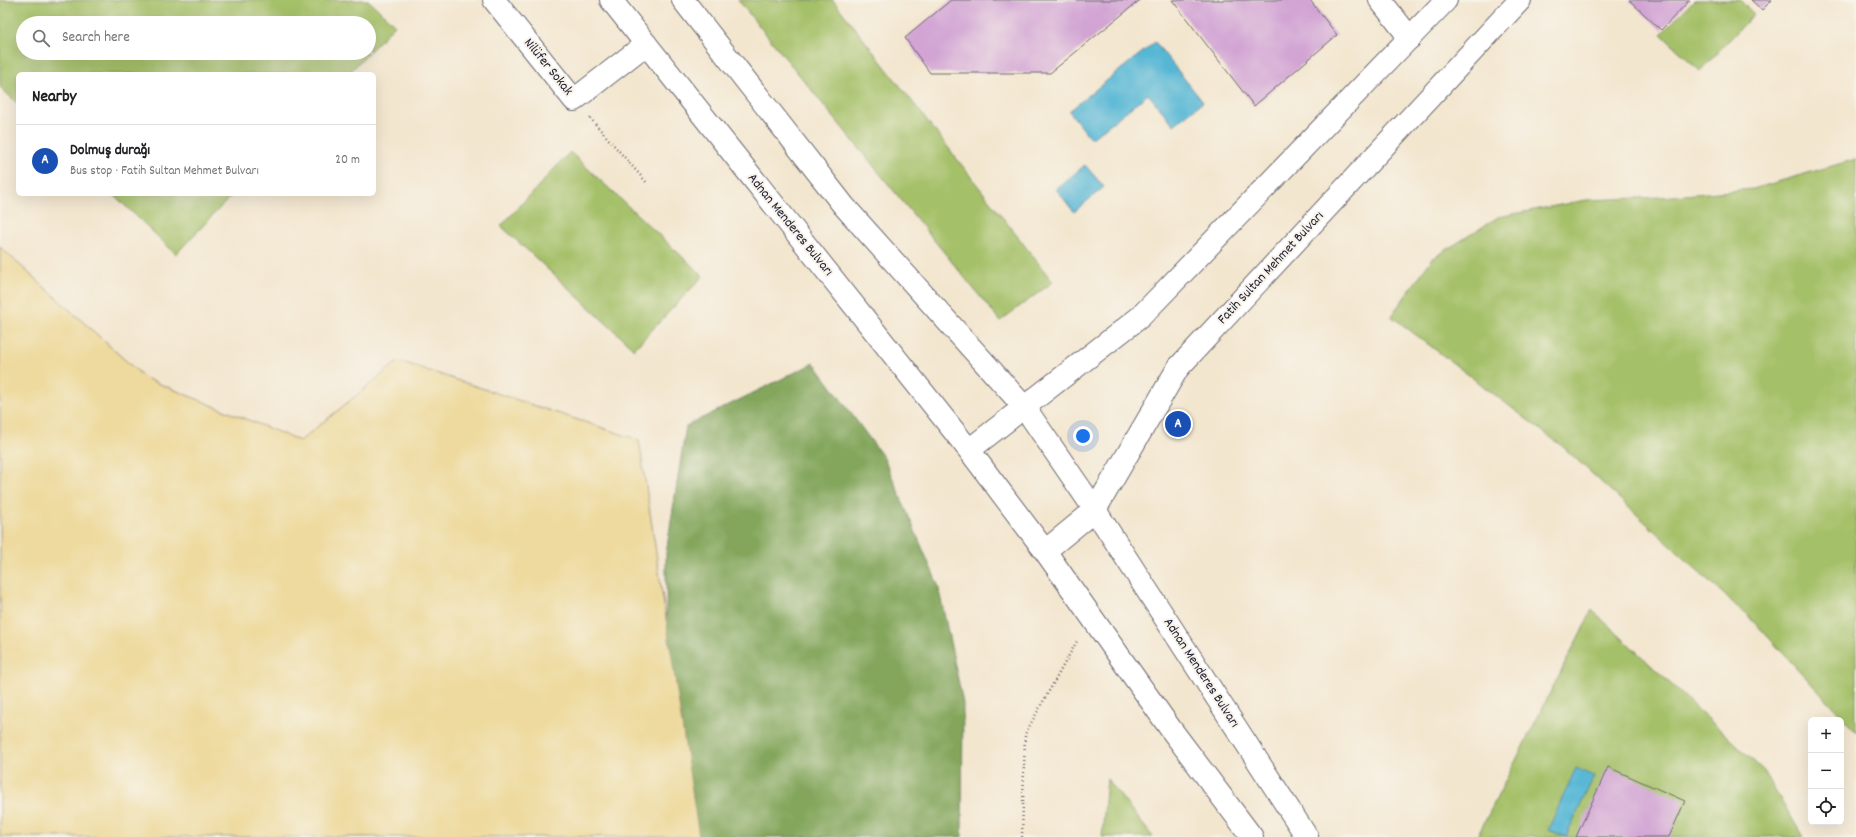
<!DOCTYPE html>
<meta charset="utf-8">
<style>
:root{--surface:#fff;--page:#f6f6f6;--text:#202124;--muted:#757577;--line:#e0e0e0;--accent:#0f766e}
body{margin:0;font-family:Dekko,sans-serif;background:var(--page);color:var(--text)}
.controls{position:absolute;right:12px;bottom:12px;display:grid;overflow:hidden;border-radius:6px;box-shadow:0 4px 16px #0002}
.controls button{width:36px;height:36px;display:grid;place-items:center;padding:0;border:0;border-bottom:1px solid var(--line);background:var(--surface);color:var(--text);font:20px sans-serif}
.you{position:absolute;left:1083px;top:436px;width:14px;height:14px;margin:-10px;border:3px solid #fff;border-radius:50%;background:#1a73e8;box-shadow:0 0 0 6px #1a73e833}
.badge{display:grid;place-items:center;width:26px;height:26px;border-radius:50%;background:var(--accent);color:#fff;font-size:13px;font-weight:700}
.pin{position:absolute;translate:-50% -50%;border:2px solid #fff;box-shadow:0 1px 4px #0006}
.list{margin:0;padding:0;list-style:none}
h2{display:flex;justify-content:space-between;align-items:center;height:52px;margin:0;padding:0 16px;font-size:17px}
h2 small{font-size:13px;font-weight:400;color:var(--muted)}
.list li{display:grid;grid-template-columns:26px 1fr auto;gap:12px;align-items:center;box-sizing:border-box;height:72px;padding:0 16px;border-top:1px solid var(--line)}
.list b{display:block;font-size:15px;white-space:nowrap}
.list p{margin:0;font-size:13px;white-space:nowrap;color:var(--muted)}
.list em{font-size:13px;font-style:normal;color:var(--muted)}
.icon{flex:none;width:22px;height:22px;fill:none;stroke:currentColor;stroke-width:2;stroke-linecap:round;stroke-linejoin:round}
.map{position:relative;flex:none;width:1856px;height:837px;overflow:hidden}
.search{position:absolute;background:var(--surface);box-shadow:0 4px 16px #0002;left:16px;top:16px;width:360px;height:44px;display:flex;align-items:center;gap:10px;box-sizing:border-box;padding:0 14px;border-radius:22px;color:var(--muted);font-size:15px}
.panel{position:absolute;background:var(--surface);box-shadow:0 4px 16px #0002;left:16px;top:72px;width:360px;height:124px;border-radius:6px}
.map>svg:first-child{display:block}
.green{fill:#a4c067;stroke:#637151}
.forest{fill:#83a65c;stroke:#52644c}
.sand{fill:#eeda9e;stroke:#887e6c}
.water{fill:#56b7d5;stroke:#3c6c88}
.building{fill:#d2a4d4}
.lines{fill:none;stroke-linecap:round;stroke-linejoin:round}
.minor-casing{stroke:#6b676f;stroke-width:24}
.secondary-casing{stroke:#6b676f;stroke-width:24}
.path{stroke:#6b676f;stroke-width:2.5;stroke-dasharray:1 3;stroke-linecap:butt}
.minor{stroke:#fff;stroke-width:22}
.secondary{stroke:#fff;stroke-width:22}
.labels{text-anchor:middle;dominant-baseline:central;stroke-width:4;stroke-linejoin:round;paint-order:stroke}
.street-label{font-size:14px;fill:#22223b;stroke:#f7f3e8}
</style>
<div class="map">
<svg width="1856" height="837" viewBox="0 0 1856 837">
<rect width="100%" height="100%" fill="#f7f3e8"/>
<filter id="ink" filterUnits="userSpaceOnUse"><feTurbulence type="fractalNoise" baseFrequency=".025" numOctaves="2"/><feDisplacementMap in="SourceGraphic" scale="8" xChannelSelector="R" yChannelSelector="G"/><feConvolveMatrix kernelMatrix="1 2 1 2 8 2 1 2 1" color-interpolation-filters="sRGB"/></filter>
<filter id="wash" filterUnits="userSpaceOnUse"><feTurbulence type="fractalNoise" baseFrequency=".012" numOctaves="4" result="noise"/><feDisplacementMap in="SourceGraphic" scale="16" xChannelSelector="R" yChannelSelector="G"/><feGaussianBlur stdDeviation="0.9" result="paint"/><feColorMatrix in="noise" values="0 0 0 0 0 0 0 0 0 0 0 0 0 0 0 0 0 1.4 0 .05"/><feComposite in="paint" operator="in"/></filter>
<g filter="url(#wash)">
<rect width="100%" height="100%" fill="#f3e6cf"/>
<path class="green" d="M0,0h368l27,25 -26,27v-29h-346v30h345l-20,21h-330v30l-18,-17z
M738,0h95l220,282 -53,39z
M1694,0h46l14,14 -54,57 -39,-37z
M570,152l133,124 -69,73 -133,-123z
M1856,159v573l-99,-107 -195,-179 -171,-130 41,-57 66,-42 88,-17 75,-3 92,-8z
M113,194h120l-57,60z
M1592,610l172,161 39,66h-326z
M1107,779l46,58h-51z"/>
<path class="forest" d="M814,363l70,95 54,127 25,118 -1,134h-263l-32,-102 -1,-182 20,-127z"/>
<path class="sand" d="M0,247l145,131 155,63 99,-80 240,79 60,397h-699z"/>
<path class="water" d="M1155,42l48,60 -29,23 -26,-31 -57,45 -22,-28z
M1085,165l19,22 -30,25 -18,-23z
M1576,768l18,8 -28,61 -18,-7z"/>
<g id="blocks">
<path class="building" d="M951,0h189l-90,73h-120l-25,-35z
M1172,0h138l27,35 -83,71z
M1629,0h61l-29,30z
M1751,0h21l-10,10z
M1608,767l77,34 -16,36h-93z"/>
</g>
</g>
<g filter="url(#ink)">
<use href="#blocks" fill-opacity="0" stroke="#6b676f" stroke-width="1"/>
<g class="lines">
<defs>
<path id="minor" d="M494,0l80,100 72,-56
M1380,0l30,38"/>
<path id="secondary" d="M611,0l358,450 76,101 125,177 82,109
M683,0l161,206 181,202 70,102 212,327
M969,450l171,-133 306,-317
M1045,551l50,-41 83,-142 342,-368"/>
</defs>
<use href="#minor" class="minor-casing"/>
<use href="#secondary" class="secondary-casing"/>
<path class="path" d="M590,118l57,65
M1022,837l3,-103 52,-93"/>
<use href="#minor" class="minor"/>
<use href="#secondary" class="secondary"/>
</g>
</g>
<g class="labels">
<g class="street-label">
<text transform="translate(548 67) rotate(51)">Nilüfer Sokak</text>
<text transform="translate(790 225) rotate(51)">Adnan Menderes Bulvarı</text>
<text transform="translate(1271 268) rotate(-47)">Fatih Sultan Mehmet Bulvarı</text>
<text transform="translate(1201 673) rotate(57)">Adnan Menderes Bulvarı</text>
</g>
</g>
</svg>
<div class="controls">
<button>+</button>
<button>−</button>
<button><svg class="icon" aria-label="locate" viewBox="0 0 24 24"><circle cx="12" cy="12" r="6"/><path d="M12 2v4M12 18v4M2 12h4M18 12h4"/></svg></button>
</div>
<div class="you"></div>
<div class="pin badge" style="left:1178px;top:424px;background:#1a4fb4">A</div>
<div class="search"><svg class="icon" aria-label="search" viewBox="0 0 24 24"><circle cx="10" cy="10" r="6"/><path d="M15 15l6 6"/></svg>Search here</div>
<section class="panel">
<h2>Nearby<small></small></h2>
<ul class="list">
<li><span class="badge" style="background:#1a4fb4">A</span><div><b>Dolmuş durağı</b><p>Bus stop · Fatih Sultan Mehmet Bulvarı</p></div><em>20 m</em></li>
</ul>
</section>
</div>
